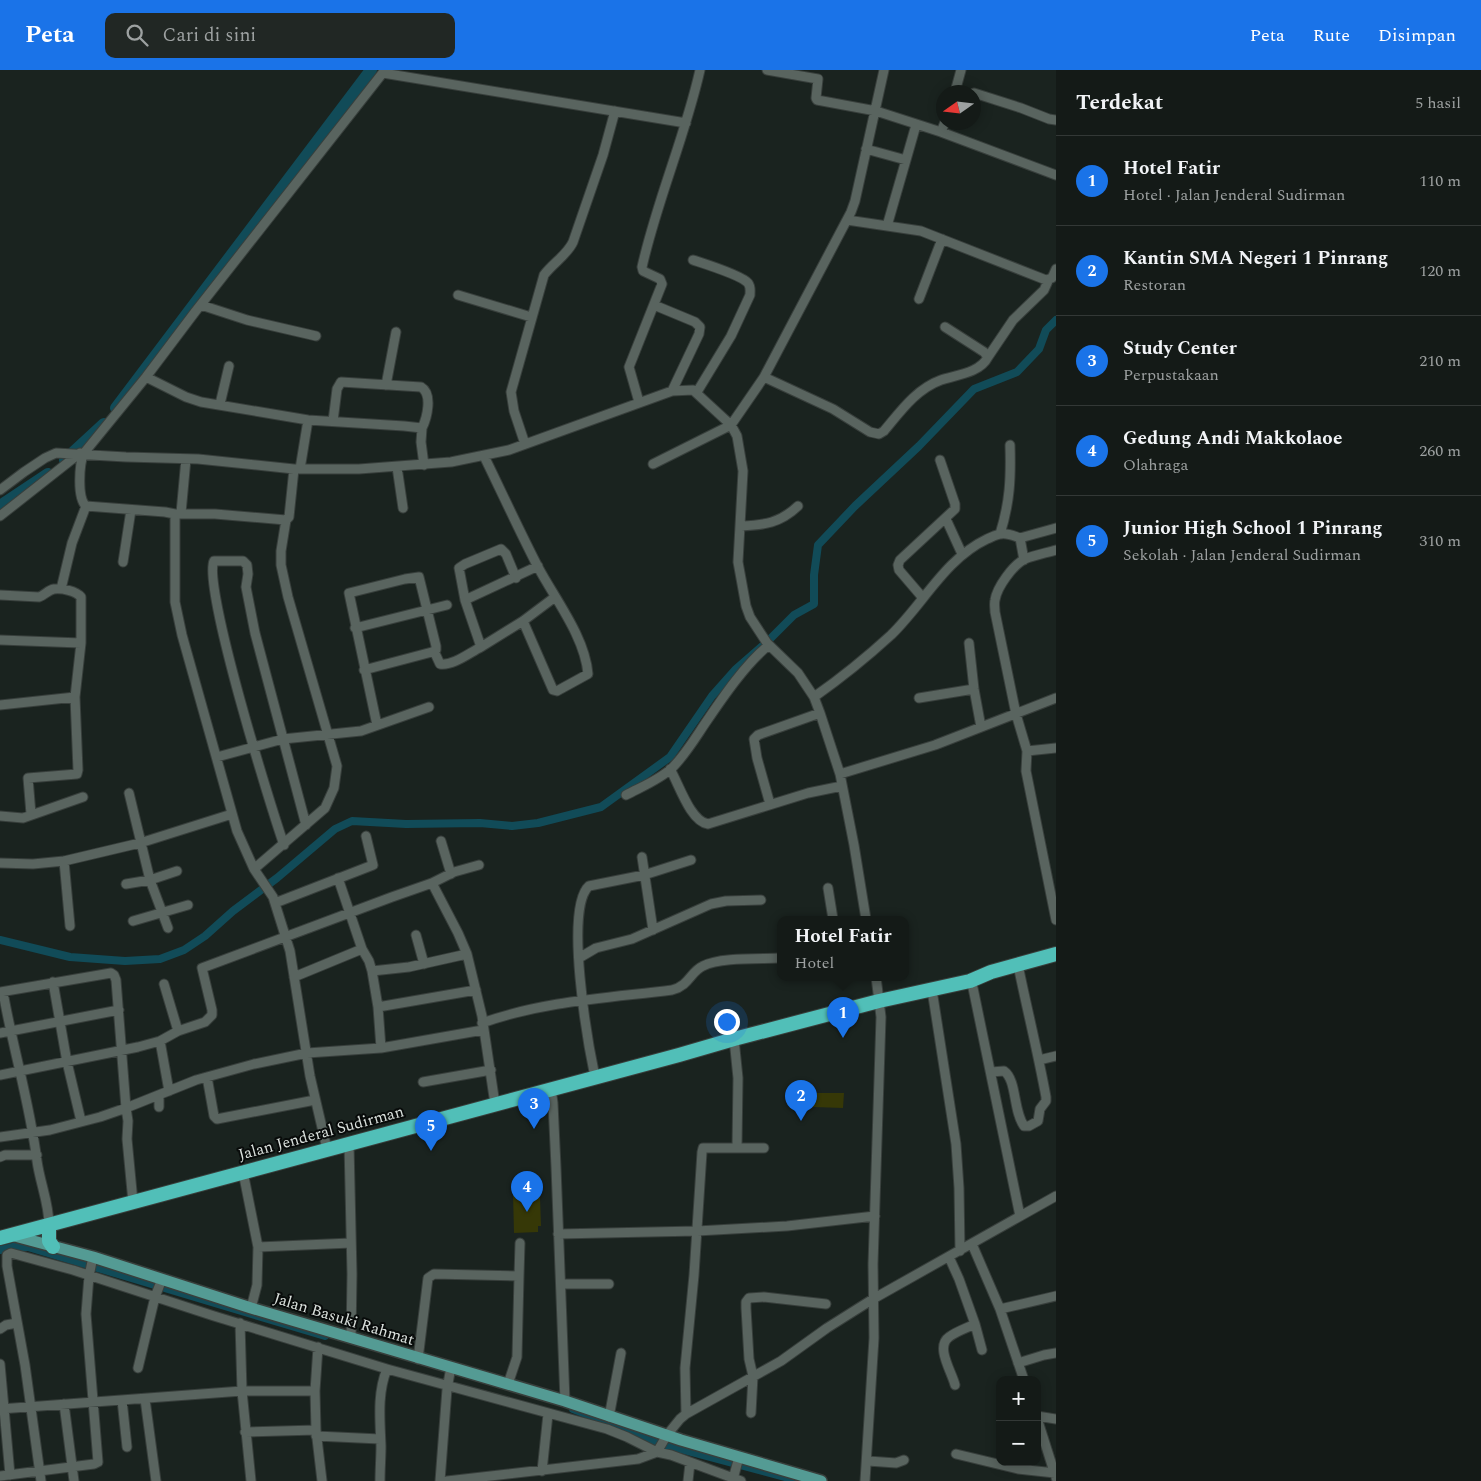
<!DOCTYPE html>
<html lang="id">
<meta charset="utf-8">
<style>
:root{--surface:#141a17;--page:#212724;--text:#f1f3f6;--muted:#9da1a1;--line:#333836;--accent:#1a73e8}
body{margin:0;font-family:Spectral,serif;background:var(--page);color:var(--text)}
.controls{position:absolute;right:15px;bottom:15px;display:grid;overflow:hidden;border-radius:10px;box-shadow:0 2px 12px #0003}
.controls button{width:45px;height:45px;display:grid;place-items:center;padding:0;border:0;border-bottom:1px solid var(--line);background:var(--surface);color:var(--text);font:25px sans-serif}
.compass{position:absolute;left:936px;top:15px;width:45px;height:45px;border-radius:50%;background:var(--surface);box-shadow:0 2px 12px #0003;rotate:256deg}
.you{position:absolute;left:726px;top:951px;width:18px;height:18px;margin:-12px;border:4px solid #fff;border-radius:50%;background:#1a73e8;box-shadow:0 0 0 8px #1a73e833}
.badge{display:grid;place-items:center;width:32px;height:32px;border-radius:50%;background:var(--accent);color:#fff;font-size:16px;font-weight:700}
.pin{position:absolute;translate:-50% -41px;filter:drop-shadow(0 1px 2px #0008)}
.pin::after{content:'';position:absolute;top:26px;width:18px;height:15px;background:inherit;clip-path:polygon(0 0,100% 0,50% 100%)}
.popup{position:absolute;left:777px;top:846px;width:132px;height:65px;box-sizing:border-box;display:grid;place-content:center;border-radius:10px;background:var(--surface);filter:drop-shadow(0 1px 4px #0005);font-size:16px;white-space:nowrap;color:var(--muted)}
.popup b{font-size:19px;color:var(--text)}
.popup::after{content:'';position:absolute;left:50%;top:100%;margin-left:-10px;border:10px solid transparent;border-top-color:var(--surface)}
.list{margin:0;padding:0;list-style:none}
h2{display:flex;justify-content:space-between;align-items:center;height:65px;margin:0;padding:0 20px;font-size:21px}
h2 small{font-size:16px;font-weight:400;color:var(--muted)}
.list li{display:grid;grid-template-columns:32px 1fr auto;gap:15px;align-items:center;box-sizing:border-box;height:90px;padding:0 20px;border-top:1px solid var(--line)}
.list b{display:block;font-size:19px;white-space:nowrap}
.list p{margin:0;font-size:16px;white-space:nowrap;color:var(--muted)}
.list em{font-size:16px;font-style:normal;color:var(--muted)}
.icon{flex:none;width:28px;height:28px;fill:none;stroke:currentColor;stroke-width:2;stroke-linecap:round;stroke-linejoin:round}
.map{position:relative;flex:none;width:1056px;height:1411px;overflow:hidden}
header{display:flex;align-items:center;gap:30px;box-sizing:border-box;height:70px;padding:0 25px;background:var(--accent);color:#fff}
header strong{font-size:24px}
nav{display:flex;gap:28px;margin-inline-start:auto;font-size:18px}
.search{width:350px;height:45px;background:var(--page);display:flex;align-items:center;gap:12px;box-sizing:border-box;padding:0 18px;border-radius:10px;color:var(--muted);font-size:19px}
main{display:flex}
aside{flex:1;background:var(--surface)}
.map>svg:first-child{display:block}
.green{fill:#363807}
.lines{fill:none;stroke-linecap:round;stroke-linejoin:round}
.canal{stroke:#114b58;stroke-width:8}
.river{stroke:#114b58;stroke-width:12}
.minor-casing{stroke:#383f3c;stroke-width:11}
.major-casing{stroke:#383f3c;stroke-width:14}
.highway-casing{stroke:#383f3c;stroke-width:16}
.minor{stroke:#59645f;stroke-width:9}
.major{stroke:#549b94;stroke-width:11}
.highway{stroke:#51bfb8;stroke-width:14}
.labels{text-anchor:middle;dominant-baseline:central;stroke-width:4;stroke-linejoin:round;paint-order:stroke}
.street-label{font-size:16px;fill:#dae0dc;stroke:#080b0a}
</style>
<header>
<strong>Peta</strong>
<div class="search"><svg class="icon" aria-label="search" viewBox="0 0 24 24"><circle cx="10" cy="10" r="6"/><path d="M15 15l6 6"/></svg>Cari di sini</div>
<nav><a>Peta</a><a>Rute</a><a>Disimpan</a></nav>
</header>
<main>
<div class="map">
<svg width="1056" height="1411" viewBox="0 0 1056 1411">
<rect width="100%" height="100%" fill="#1a231f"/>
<path class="green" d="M813,1023h31l-1,15 -30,-1z
M536,1123v4h4l1,29h-3v6l-24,1 -1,-39z"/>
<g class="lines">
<path class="canal" d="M0,870l70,17 55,4 35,-2 24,-9 21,-14 28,-25 44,-33 58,-49 17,-8 54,3 74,-1 32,3 26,-3 63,-16 69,-50 42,-61 24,-27 31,-27 27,-27 20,-11v-29l4,-30 37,-39 64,-60 55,-57 43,-17 22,-23 7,-19 10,-10
M0,1180l13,-3h15l297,89
M573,1339l92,36 135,36"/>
<path class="river" d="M116,338l255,-338
M65,390l39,-36
M0,436l48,-32"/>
<defs>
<path id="minor" d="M767,0l51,9 -2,19 1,2 59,11 65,21 115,43
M383,3l303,50
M955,22l6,-22
M974,23l47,15 28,11 7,1
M941,62l4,-10
M866,79l40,11 10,-35
M847,150l74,11 125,49 6,-2 4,-9
M887,156l19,-66
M693,190c12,4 48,15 55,23 3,4 2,7 2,12l-19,41 -34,56
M458,225l73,22
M919,229l23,-60
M201,235l46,15 69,16
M654,235l41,17 5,5 -1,7 -27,57
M988,287l25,-37 31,-30 5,-11
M146,307l40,20 15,5 107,18 96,6 18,2 -1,14 3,23
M764,307l69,32 37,23 9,2 5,-3c16,-19 32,-42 57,-51 15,-5 39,-7 47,-23l-4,-5 -39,-25
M386,315l10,-53
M639,332l-10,-35 33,-83 -2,-5 -17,-8 -1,-4c15,-67 43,-130 58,-197
M220,334l9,-38
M333,351l4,-32 4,-7 80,5c12,7 6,31 1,41
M525,374l-11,-33 -3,-19 33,-117c9,-12 23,-20 29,-33l30,-87 12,-44
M484,386c18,37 35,74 54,111 17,32 47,70 50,107l-31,17 -4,-1 -30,-69
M653,394l78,-39 33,-48 87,-165 4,-11 29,-131
M397,397l6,41
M300,399l8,-49
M0,420l24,-18 21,-14 11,-5 70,4 72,2 96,10h65l92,-7 58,-12 163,-59 21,-1 38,35 6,11 6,35 -5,91 8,44 4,11 17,26 31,30 16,24 6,16 20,61 14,71 12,74
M181,443l5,-54
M175,444h40l71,6
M0,446l80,-63
M946,449l16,35
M741,456c24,-1 39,-3 57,-20
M1000,464c10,-32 11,-56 10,-89
M1020,468l36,-10
M1056,480c-10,3 -21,5 -31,9 -12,6 -28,28 -30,41 -1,4 0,8 0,12l21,102 11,37 -1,20 30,149
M123,492l8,-52
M61,519l11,-46 14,-37
M0,525l39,2c6,-2 9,-7 15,-8 8,-1 22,2 27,8v46l-6,54 3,73 -1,4 -49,4 3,36
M923,528l-24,-28 -1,-5 2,-5 55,-51v-5l-15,-44
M465,530l-6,-32 6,-4 36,-15 5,5 10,24
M355,558l92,-23
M0,570l81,3
M969,573l5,46 7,38
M481,577l42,-26 32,-24
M434,581l6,13c13,2 29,-11 41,-17l-16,-47 73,-34
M364,600l68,-18 4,-2v-4l-17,-69 -14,2 -56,14 28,132
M814,627c27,-19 53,-40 77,-62 33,-32 54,-76 96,-96 5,-2 10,-5 14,-5 7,-1 13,2 19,4l4,22
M919,628l55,-9
M0,635l75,-8
M1027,681l29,-3
M217,687l66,-18 78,-8 68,-24
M670,699c9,15 20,52 38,55l100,-31 34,-7
M840,704l95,-29 121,-47
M129,723l21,87 18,48
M626,725c15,-8 33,-15 46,-27 13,-13 22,-28 32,-43 17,-25 41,-61 65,-80
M770,734l-13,-46 -3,-19 4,-4 62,-22
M0,746l23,2 60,-21
M441,771l10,33
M284,775c-13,-37 -82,-260 -70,-284h29l4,4 1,9 -2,13 9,46 51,192
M642,787l11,73
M64,791l6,65
M0,793l33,1 31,-3 76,-18 92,-29
M254,799l71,-61 9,-20 3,-22 -49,-169 -7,-32v-14l5,-31 3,-3 5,-48
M338,808l24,71 7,12 3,10 6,36 3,41
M432,813l22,-11 25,-7
M126,814l24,-4 27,-9
M828,818l5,31
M275,833l98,-38 -7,-29
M133,851l55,-16
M416,865l8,29
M579,888l17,-10 36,-9 79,-35 15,-3 35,-1
M372,901l37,-4 58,-13
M294,907l68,-28
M970,911l3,7 47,228
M53,912l14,80 14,59
M164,914l14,47
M932,920l24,154 3,44 1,63
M0,922l111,-19 3,2 2,5 10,128 -26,9 -50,13 -50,7
M3,922c10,57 27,112 34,169 3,22 12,42 12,64
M378,937l98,-17
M482,953c62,-22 126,-25 190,-33 18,-5 18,-18 31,-24 16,-9 57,-7 77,-8
M0,963l119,-23
M734,969l4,39 -1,69
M160,971l9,50
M1039,990l17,-4
M991,1002l13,-1c13,9 9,40 20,55h5l9,-5 2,-12 6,-8v-4c-8,-44 -19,-88 -28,-132
M0,1005l138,-28 22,-6 18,-10 27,-9 7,-7v-5l-10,-42 190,-71 40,-14 26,50 9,21 15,62 13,88
M207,1007l7,39 3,3 98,-19
M595,1007c-7,-33 -31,-169 -6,-191l55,-11 47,-15
M423,1012l68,-12
M551,1019l2,14 3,64 9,234
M159,1026v11
M349,1074l3,130 -1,64
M327,1079l-17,-73 -20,-125 -17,-54 -19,-28 -17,-38 -55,-196 -7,-33v-88l-10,-2 -79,-6c-9,-8 -7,-42 -2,-53l62,-76 49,-65 190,-242
M0,1087l5,-2h32
M243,1102l15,75
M133,1132l-6,-63 1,-18 -2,-13 70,-28 58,-16 53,-11 74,-5 102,-18
M558,1164l139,-3 90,-5 88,-10
M972,1174l28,65 24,71
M949,1187l10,22 16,45c-8,4 -18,7 -26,13 -14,10 3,35 6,48
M561,1214h48
M251,1238l6,-23 1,-38 93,-4
M1000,1239l56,-13
M240,1253l2,68 9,90
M975,1254l7,26
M0,1259l6,-4 11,-2
M318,1277l-3,44 1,39 6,51
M418,1289l10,-81 6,-4 85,2 1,-33
M1018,1293l26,-8 12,-2
M0,1294l10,111
M138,1298l17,-71 7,-18
M508,1314l9,-27 2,-81
M145,1329l11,82
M122,1330l5,47
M64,1334l10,77
M0,1339l242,-18h73
M751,1343l2,-37 -4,-17 -3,-51v-6l3,-4 15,-1 62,7
M686,1344l-1,-46 9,-93 8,-123 1,-4h61
M1037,1346l19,3
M609,1347l12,-64
M1037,1348l19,60
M245,1362l71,-2
M316,1366l64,3
M956,1384l62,15 37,4
M868,1391l28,2 8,-3
M542,1401l6,-57
M0,1406l94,-12 4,-2 -12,-148 3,-38 4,-19
M733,1409l6,-22
M41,1411l-16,-116 -18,-99v-11l4,-2 62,17 141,46 173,53 220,60 20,8 30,15 14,3 70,26
M380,1411c0,-12 1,-24 1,-35 -1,-26 -4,-53 6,-77
M440,1411l7,-92 4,-22
M447,1411l191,-22 19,-7 10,-17 13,-16 6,-5 95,-53 46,-33 46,-29 183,-103
M688,1411l2,-18
M865,1411l9,-143 -1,-74 8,-247 -5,-40"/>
<path id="major" d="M11,1165l82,22 158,51 314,93 116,39 140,41"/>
<path id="highway" d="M49,1155v16l4,6
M0,1168l679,-183 55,-16 145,-38 91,-20 21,-9 65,-18"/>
</defs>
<use href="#minor" class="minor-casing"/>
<use href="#major" class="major-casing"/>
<use href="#highway" class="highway-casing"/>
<use href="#minor" class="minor"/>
<use href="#major" class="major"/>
<use href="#highway" class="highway"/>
</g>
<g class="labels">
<g class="street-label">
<text transform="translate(321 1063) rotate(-15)">Jalan Jenderal Sudirman</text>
<text transform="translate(344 1249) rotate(17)">Jalan Basuki Rahmat</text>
</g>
</g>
</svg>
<div class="controls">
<button>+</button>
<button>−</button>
</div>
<svg class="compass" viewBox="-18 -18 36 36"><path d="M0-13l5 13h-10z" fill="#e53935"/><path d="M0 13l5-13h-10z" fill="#9da1a1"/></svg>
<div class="you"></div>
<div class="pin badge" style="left:843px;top:968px">1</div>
<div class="popup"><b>Hotel Fatir</b>Hotel</div>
<div class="pin badge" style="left:801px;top:1051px">2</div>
<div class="pin badge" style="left:534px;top:1059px">3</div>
<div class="pin badge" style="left:527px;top:1142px">4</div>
<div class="pin badge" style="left:431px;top:1081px">5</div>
</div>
<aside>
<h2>Terdekat<small>5 hasil</small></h2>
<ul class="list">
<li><span class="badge">1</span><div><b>Hotel Fatir</b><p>Hotel · Jalan Jenderal Sudirman</p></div><em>110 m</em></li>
<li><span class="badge">2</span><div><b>Kantin SMA Negeri 1 Pinrang</b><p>Restoran</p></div><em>120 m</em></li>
<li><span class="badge">3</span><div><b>Study Center</b><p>Perpustakaan</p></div><em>210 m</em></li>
<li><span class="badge">4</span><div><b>Gedung Andi Makkolaoe</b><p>Olahraga</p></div><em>260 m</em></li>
<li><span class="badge">5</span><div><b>Junior High School 1 Pinrang</b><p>Sekolah · Jalan Jenderal Sudirman</p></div><em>310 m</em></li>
</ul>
</aside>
</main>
